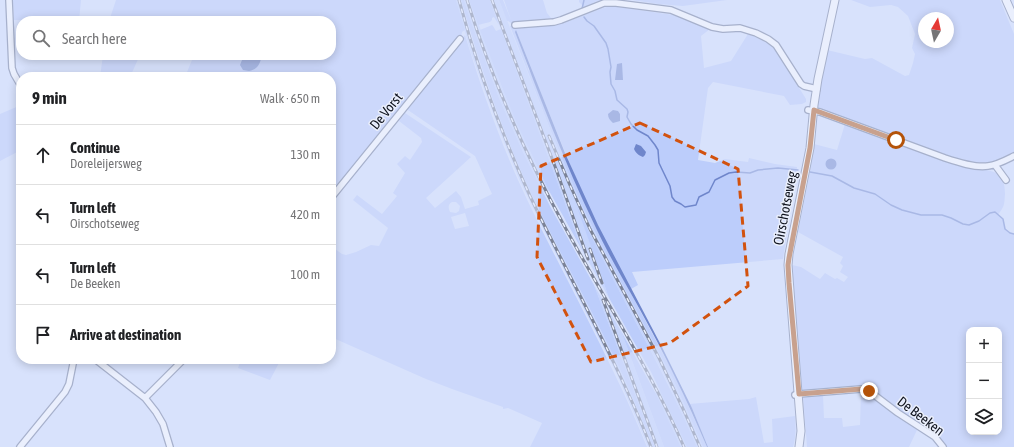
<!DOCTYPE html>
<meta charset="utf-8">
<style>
:root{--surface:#fff;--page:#f2f2f2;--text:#202124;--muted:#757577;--line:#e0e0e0}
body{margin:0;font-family:"Asap Condensed",sans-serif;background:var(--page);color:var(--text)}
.controls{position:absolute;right:12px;bottom:12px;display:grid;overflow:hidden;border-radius:8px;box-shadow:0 2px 10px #0003}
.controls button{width:36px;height:36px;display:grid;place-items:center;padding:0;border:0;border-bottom:1px solid var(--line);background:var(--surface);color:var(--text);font:20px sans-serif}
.compass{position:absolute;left:918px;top:12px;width:36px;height:36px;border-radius:50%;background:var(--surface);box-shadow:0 2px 10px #0003;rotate:9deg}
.stop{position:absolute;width:12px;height:12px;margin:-9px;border:3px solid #b45309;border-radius:50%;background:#fff}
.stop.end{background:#b45309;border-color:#fff;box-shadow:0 1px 4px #0008}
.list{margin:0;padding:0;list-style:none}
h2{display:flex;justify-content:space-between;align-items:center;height:52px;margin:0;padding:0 16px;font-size:17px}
h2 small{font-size:13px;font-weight:400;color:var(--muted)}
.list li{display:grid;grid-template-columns:26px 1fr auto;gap:12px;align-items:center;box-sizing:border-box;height:60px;padding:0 16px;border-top:1px solid var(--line)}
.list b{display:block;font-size:15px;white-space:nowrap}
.list p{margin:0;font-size:13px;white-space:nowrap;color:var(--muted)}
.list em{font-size:13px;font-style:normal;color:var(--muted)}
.icon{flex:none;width:22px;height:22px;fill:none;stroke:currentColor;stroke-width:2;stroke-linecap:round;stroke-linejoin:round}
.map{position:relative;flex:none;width:1014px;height:447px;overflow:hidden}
.search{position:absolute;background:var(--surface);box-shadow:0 2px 10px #0003;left:16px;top:16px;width:320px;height:44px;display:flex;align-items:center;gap:10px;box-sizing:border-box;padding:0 14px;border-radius:16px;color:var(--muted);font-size:15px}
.panel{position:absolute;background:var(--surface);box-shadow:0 2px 10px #0003;left:16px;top:72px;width:320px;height:292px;border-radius:16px}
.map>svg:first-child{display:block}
.built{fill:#c6d5fc}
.green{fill:#bccdfb;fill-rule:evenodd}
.water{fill:#6f86cb}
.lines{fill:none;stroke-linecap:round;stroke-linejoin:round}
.stream{stroke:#6f86cb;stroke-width:1.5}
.minor-casing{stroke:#6b7693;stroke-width:8}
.tertiary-casing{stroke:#6b7693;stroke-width:9}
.minor{stroke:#fff;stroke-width:5.5}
.tertiary{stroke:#fff;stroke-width:7}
.rail-casing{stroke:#7c8396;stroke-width:3}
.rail{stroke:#eaeffc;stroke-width:1.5;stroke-dasharray:4.5;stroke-linecap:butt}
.route{stroke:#b45309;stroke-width:5}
.marked{fill:none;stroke:#d2520e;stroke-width:3;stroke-dasharray:8 5;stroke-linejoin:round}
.labels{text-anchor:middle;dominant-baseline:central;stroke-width:3;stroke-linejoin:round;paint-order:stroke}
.street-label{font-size:14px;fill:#0f131e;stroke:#eaeffc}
</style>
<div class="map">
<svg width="1014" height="447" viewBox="0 0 1014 447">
<rect width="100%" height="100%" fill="#d8e2fc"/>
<path class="built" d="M456,0h5l9,34 18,54 18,47 18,42 22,47 67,131 22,46 18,46h-5l-31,-73 -75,-148 -23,-47 -17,-42 -18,-48 -14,-39z
M464,0h5l9,25h1l26,70 24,54 19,40 1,2 -5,2 -7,-13 -14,-28 -24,-54 -26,-71z
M490,0h9l51,129 31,75 24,48 68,127 30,68h-6l-29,-64 -68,-128 -20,-41 29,84 -27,-48 -29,-80z
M594,285l27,46 43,116h-9z
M660,390l14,29 13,28h-6l-26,-54z"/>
<path class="green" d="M13,0h68l-2,21 -65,-1z
M116,0h340l9,30 -3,2 -1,5c-43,52 -87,104 -130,157v-117h-146l9,-22h137v-34h-222z
M461,0h3l9,27 26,71 24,54 28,56 43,77 61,162h-2c-12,-31 -25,-62 -40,-92 -26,-54 -56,-107 -82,-162 -29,-62 -51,-127 -70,-193z
M469,0h21l9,25 -5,-8 -2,1v2l-2,2 -12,3z
M499,0h4l8,20 -7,-20h39l4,13 4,5 8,-1v3l-48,3 -3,-2h-1z
M579,0h27l-9,1 -14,7v-2l-4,-4z
M632,0h95l-44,6 -25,-2z
M851,0h149l14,34v119c-10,6 -20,11 -31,11 -20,0 -49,-12 -68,-19 -32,-12 -65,-24 -98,-36l-1,-3 11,-56 38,9 7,-1 33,18 4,-1 4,-12 2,-9 -3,-6 3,-14 -7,-18 -10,-9 -7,-2 -21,2zM924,18h24v24h-24z
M610,6l64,9c13,4 24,11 36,14l-9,7 3,32 27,-7 17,-27c11,5 21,8 29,18l29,47v3l-4,2 -12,1 -6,-9 -71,-14 -5,6 -10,72 17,3 10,-4 23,3 1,-4 26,6 22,3 -14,92 -151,13 6,13 -7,4c-12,-21 -24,-43 -34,-65 -30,-63 -55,-129 -81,-194l13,41h1l33,83 32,72 81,152 31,69h-4l-30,-68 -68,-127 -24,-48 -31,-75 -40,-103h8l1,2 45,-5 36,-14z
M492,25l1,1 3,5 5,-2 52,141 29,80 -34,-61 -30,-63 -13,-31 -25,-65z
M465,35c15,49 32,98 53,145 30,66 66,129 97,195 12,24 22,48 32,72h-117l12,-24 -34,-15 -5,1v-2l-51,-18 -26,-10 -95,-42v-91l11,8 4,1 10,-3 15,-7 8,1 9,-18 -35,-28 4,-5 25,19 15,-18 -4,-3 12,-20 -8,-9 8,-8 5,4 12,-18 -1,-4 -22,-17 6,-8 66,44 -45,41 9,10 21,-17 5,6 4,12 14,-4 -1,-4 14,-7 -17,-38 -70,-48zM452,202h4l4,4 -1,5 -3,2 -6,-1c-2,-4 -2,-8 2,-10zM465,213l4,13 -14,3 -4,-12z
M103,55h37l-10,22h-30z
M21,105v45l-21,11v-47z
M845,124l109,40c6,1 12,4 19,4 19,3 32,2 32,26 -1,12 0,11 -7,21l5,4 2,10 4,4 5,1v213h-68l-38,-30 -42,-31 -64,5 -10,-126 9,2 19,12 5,-6 10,6 2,-1 7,4 4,-5 -8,-5 3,-6 -3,-3 3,-6 -45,-25 12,-60 4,-28 23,6zM969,330h30v102h-30z
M577,207c38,81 85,158 120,240h-10l-36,-75 -42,-74z
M621,331l35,63 25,53h-17z
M241,359h40l-11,21 -32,-12z
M861,393l5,1 51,36 -8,17h-102l-4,-50 20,-2 1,23h18l1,9 17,-2z
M756,397l8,46 9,-1 -1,-23 23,-3c1,11 1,21 -2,31h-85l-16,-39 -3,-4 60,-5z"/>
<path class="water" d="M516,30l49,123 33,72 64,122 30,61 16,39h-1c-20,-47 -43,-94 -68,-139 -15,-27 -31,-54 -44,-82 -31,-64 -56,-131 -80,-194z
M244,55h18c-2,9 -4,14 -13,16l-6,-1 -3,-5z
M622,63l1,17h-8l2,-16z
M613,110l5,1 2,3v7l-7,2c-3,-3 -5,-5 -5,-9z
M636,144l5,2 5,6 -1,3 -2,2c-5,-2 -7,-4 -9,-8z
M825.5 164a5.5 5.5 0 1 1 11 0a5.5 5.5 0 1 1-11 0Z"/>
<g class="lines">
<path class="stream" d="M582,9l2,-9
M584,17l3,4 7,5 12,17 2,6 3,18 -1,5 1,12 4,7 2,9 10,9 1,3 -1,5 4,7 6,6 11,6 7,9 3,5 1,13 11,23 2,11 3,4 6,3 4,3 11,-2 3,-8 10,-5 6,-12 14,-7 7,-1 14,1 8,-3 20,-2 20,2
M810,172l22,4 22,12 21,6 16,11 11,5 19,5h21l9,3 12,6 6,1 10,-4 11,-8 5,-1 8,7 2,10 5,4 4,1"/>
<defs>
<path id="minor" d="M9,0l3,68 2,6 7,12
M515,25l39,-3 7,-2 43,-17h12l55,7 41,17 11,2 17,-1 16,5 12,6 8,6 25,39 3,2 13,3
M808,110l12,2 125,46c12,4 30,10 43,8 9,-1 18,-6 26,-10
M995,165l11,15
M331,198l129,-159
M95,359l50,39 11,14 7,12 7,23
M795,395l4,-1 62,-5 8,2 29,22 37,24 8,10
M145,398l39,-39
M20,447l45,-55 4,-8 5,-25"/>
<path id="tertiary" d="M1006,0l8,18
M799,447l2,-16 -13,-166 1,-11 21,-106 4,-43 4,-26 17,-79"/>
</defs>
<use href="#minor" class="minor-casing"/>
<use href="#tertiary" class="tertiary-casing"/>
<use href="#minor" class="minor"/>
<use href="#tertiary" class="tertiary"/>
<defs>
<path id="rail" d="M459,0c18,67 42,133 71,196 40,84 87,164 121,251
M467,0c25,80 59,156 99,229 40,73 85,142 118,218
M492,0l64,169 32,90
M549,136l20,47 21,46 69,129 25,53 16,36
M590,249l12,34
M603,300l54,147"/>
</defs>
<use href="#rail" class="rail-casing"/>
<use href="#rail" class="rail"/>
</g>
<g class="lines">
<path class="route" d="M869,391l-8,-2 -62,5 -10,-111 -1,-18 1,-7 21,-110 4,-38 82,30"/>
</g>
<path d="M0 0H1014V447H0ZM640,123l98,46 10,117 -78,57 -79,19 -54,-105 4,-91z" fill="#d8e2fc" fill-opacity=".55" fill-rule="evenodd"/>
<path class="marked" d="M640,123l98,46 10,117 -78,57 -79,19 -54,-105 4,-91z"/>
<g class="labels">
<g class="street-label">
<text transform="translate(386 111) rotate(-51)">De Vorst</text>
<text transform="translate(785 208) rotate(-79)">Oirschotseweg</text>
<text transform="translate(921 416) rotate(37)">De Beeken</text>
</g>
</g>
</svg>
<div class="controls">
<button>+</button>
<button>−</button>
<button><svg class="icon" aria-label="layers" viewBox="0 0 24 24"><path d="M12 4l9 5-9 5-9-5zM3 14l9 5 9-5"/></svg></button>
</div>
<svg class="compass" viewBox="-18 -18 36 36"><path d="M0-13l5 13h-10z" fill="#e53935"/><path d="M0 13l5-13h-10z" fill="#757577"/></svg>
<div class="stop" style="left:896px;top:140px"></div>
<div class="stop end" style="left:869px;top:391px"></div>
<div class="search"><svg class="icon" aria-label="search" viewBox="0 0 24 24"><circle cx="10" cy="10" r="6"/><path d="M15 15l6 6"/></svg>Search here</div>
<section class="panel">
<h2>9 min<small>Walk · 650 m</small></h2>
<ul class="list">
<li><svg class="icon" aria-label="ahead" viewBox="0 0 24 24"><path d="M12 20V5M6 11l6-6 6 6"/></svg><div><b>Continue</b><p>Doreleijersweg</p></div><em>130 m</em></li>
<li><svg class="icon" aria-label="left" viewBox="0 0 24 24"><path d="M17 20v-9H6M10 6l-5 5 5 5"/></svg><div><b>Turn left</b><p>Oirschotseweg</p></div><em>420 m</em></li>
<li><svg class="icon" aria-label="left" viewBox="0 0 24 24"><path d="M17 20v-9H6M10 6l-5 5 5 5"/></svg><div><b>Turn left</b><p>De Beeken</p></div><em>100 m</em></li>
<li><svg class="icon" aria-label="arrive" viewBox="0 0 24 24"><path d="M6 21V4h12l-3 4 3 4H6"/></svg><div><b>Arrive at destination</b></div></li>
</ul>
</section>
</div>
